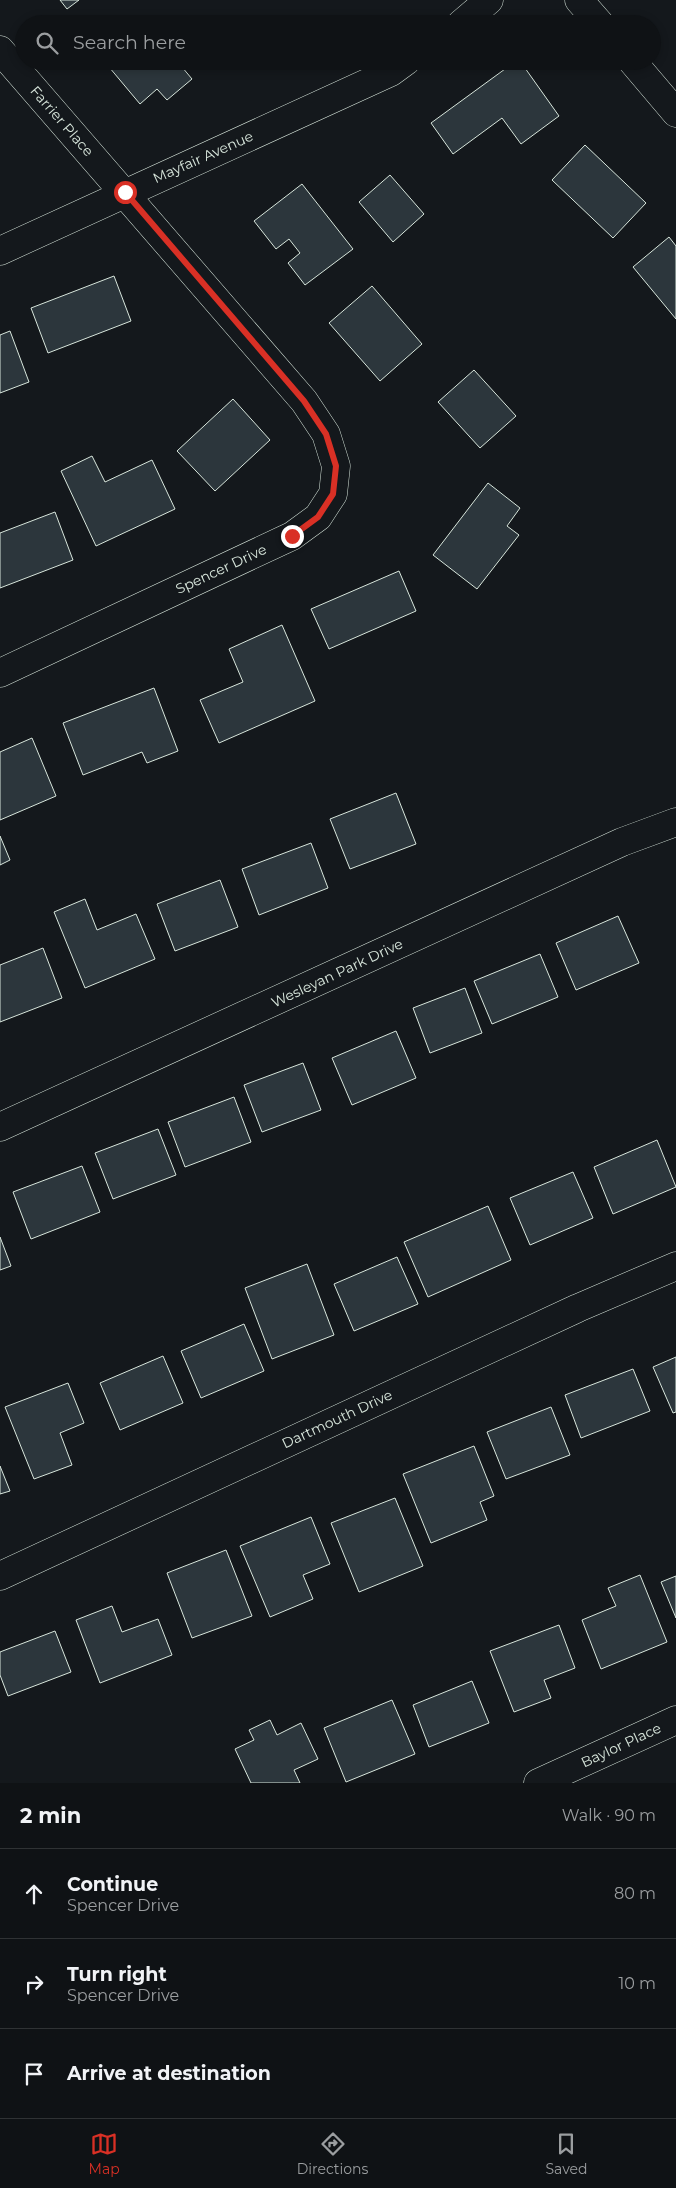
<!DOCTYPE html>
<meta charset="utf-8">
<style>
:root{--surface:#0f1215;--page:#181b1e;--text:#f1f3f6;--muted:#9b9ea0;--line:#2f3234;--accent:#d93025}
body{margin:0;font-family:Montserrat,sans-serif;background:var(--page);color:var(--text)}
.stop{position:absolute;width:15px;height:15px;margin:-11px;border:4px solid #d93025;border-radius:50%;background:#fff}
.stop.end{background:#d93025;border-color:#fff;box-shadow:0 1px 5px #0008}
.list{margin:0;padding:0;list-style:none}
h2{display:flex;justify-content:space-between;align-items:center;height:65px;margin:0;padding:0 20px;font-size:21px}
h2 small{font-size:16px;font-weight:400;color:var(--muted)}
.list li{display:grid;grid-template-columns:32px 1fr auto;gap:15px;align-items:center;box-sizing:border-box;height:90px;padding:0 20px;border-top:1px solid var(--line)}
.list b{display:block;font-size:19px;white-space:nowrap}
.list p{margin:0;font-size:16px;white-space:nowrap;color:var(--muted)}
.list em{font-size:16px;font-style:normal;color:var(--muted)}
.icon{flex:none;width:28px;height:28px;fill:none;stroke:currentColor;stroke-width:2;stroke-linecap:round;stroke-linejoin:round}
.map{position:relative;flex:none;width:676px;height:1783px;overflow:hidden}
.search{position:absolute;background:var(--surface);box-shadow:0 2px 8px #0003;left:15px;right:15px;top:15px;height:55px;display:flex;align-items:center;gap:12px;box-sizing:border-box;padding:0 18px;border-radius:28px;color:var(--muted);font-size:19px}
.sheet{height:335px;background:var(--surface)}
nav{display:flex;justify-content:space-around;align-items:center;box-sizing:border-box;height:70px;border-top:1px solid var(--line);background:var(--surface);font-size:14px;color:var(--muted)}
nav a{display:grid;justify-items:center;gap:2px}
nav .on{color:var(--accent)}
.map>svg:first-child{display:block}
.building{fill:#2c363c;stroke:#d8e6dc}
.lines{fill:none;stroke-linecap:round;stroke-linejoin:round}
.minor-casing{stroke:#d8e6dc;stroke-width:29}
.tertiary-casing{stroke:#d8e6dc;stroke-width:29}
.minor{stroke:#14181c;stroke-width:28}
.tertiary{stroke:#14181c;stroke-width:28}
.route{stroke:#d93025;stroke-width:6}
.labels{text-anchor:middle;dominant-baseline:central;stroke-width:4;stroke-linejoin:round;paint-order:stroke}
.street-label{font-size:14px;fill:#d8e6dc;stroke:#14181c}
</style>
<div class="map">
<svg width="676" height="1783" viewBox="0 0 676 1783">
<rect width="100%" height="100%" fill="#14181c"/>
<path class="building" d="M60,0h19l-12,9z
M104,61h73l15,18 -25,21 -10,-11 -17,15z
M516,61h4l39,55 -38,28 -19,-26 -49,36 -22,-31z
M585,145l61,58 -33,35 -61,-58z
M390,175l34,39 -31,28 -34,-40z
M302,184l51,65 -48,36 -17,-22 12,-10 -11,-14 -13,10 -22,-28z
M669,237l7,9v73l-43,-52z
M114,276l17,45 -83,32 -17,-45z
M372,286l50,58 -42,37 -51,-58z
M10,331l19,51 -29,11v-58z
M474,370l42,46 -36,32 -42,-46z
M233,399l37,41 -55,51 -38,-40z
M92,456l13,26 47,-22 23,49 -79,37 -35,-75z
M488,483l32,25 -13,18 12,9 -42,54 -44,-34z
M55,512l18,48 -73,28v-55z
M399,571l17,40 -87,38 -18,-40z
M282,625l33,76 -96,42 -19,-43 43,-18 -14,-33z
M154,688l24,63 -31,12 -5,-11 -59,23 -20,-52z
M32,738l24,58 -56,24v-68z
M396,793l20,51 -66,25 -20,-50z
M0,836l10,24 -10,5z
M311,843l17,45 -69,27 -17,-46z
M220,880l18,47 -63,24 -18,-47z
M85,899l12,31 39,-16 19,45 -70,29 -31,-76z
M618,916l21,47 -63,27 -20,-47z
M43,948l19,50 -62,24v-57z
M540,954l18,43 -66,27 -18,-43z
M465,988l17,45 -52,20 -17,-45z
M396,1031l20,47 -64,27 -20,-47z
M303,1063l18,47 -59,22 -18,-47z
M234,1097l17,45 -66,25 -17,-45z
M158,1129l18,46 -63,24 -18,-46z
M657,1140l19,47 -63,27 -19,-47z
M82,1166l18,46 -69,27 -18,-47z
M573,1172l20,46 -63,27 -20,-47z
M488,1206l23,54 -83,37 -24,-55z
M0,1237l11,29 -11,4z
M397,1257l21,47 -64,27 -20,-47z
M307,1264l27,71 -62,24 -27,-71z
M244,1324l20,47 -63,27 -20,-47z
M163,1356l20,47 -63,27 -20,-47z
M676,1357v55l-3,1 -20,-46z
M633,1369l17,42 -69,27 -16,-43z
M68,1383l16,40 -24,10 12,32 -38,14 -29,-72z
M551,1407l19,48 -64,24 -19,-47z
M474,1446l20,50 -14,6 7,18 -56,23 -28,-69z
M0,1466l10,25 -10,3z
M395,1498l28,68 -64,26 -28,-69z
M311,1517l19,47 -27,11 10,24 -43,18 -30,-71z
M226,1550l26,66 -60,22 -25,-65z
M640,1575l27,67 -66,27 -19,-49 34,-14 -8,-18z
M676,1576v42l-15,-36z
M112,1606l10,26 36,-13 14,36 -72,28 -24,-63z
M559,1625l16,43 -31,12 7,18 -37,14 -24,-61z
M55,1631l16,41 -63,24 -8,-21v-23z
M472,1681l17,42 -60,24 -16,-42z
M392,1700l23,54 -69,28 -22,-54z
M270,1720l7,15 24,-12 17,36 -24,11 6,13h-49l-16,-34 19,-9 -5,-10z"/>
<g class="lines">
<defs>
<path id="minor" d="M461,24l28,-24
M0,50l304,351 22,33 10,32 -3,28 -15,23 -26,19 -292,137
M0,251l391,-179 15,-11
M0,1127l622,-285 54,-20
M0,1576l578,-268 98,-42
M538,1783l138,-63"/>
<path id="tertiary" d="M579,0l21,24
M632,61l44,52"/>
</defs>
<use href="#minor" class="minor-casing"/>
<use href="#tertiary" class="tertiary-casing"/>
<use href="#minor" class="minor"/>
<use href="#tertiary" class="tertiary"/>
</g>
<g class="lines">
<path class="route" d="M125,192l179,209 22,33 10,32 -3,28 -15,23 -26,19"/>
</g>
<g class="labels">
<g class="street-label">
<text transform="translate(62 121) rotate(49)">Farrier Place</text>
<text transform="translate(203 157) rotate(-24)">Mayfair Avenue</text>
<text transform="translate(221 569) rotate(-25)">Spencer Drive</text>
<text transform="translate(337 973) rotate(-25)">Wesleyan Park Drive</text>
<text transform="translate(337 1419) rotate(-25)">Dartmouth Drive</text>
<text transform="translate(621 1745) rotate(-25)">Baylor Place</text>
</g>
</g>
</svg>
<div class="stop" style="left:125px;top:192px"></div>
<div class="stop end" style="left:292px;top:536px"></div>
<div class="search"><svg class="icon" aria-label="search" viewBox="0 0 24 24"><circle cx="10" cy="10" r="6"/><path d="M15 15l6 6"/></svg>Search here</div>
</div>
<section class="sheet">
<h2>2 min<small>Walk · 90 m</small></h2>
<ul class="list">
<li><svg class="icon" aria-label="ahead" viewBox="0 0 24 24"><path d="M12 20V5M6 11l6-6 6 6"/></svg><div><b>Continue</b><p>Spencer Drive</p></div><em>80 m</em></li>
<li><svg class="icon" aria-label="right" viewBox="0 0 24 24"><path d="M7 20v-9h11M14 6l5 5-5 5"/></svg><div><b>Turn right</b><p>Spencer Drive</p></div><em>10 m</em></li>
<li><svg class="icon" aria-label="arrive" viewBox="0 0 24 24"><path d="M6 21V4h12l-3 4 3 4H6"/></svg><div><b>Arrive at destination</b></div></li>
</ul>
</section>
<nav>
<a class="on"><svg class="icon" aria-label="map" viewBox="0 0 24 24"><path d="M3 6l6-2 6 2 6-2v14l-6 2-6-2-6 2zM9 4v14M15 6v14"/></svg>Map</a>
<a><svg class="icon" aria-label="directions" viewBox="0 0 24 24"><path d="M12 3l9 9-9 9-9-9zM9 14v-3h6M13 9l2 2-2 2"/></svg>Directions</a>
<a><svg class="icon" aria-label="saved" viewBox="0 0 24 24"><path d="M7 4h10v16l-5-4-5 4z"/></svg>Saved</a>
</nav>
